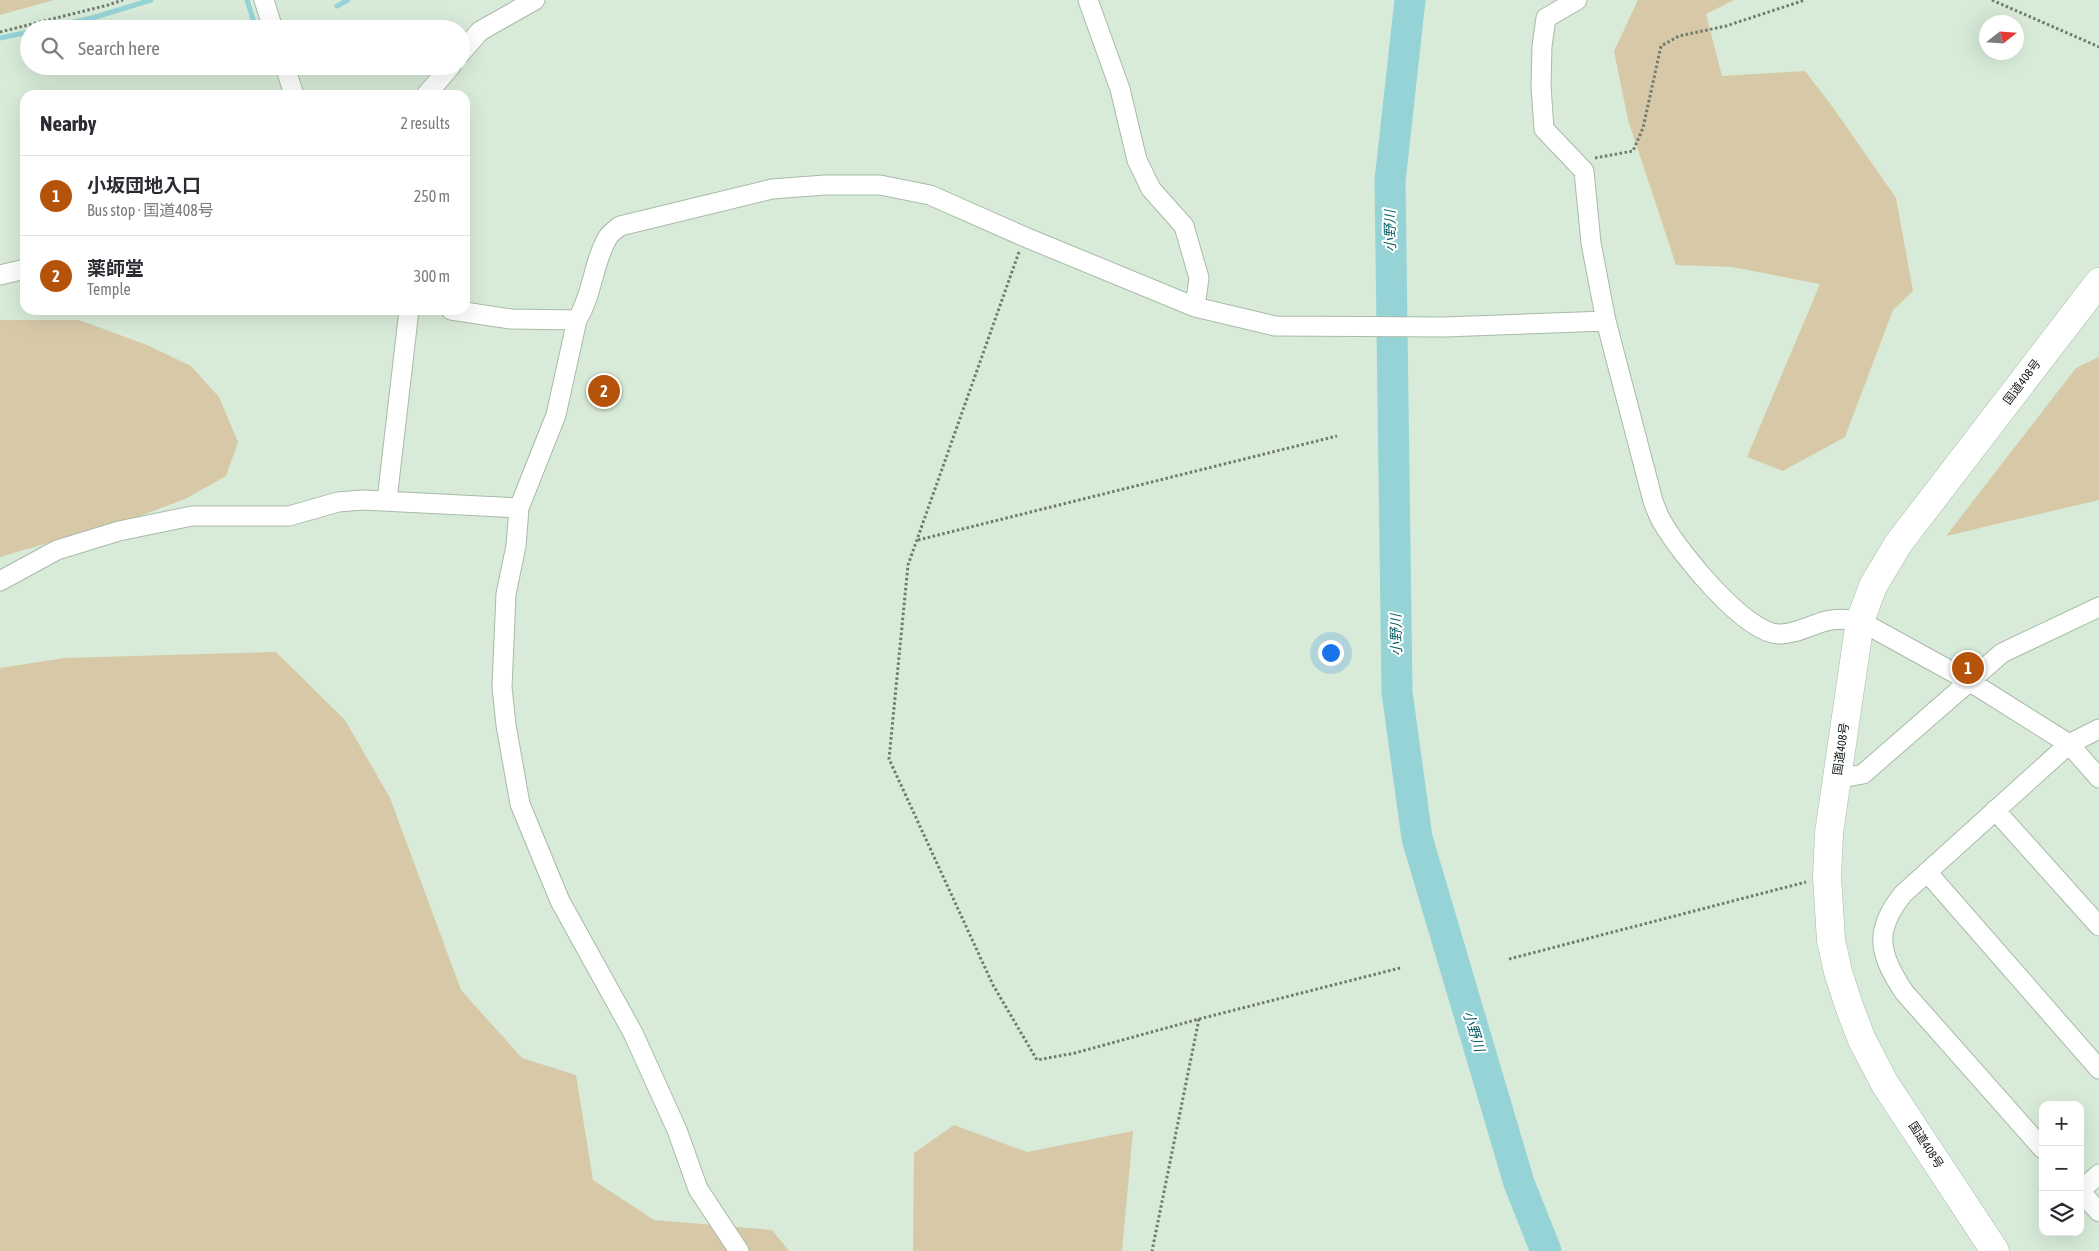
<!DOCTYPE html>
<meta charset="utf-8">
<style>
:root{--surface:#fff;--page:#f2f2f3;--text:#2b2b33;--muted:#7c7c81;--line:#e1e1e2;--accent:#b45309}
body{margin:0;font-family:"Asap Condensed","Noto Sans JP",sans-serif;background:var(--page);color:var(--text)}
.controls{position:absolute;right:15px;bottom:15px;display:grid;overflow:hidden;border-radius:10px;box-shadow:0 5px 20px #0002}
.controls button{width:45px;height:45px;display:grid;place-items:center;padding:0;border:0;border-bottom:1px solid var(--line);background:var(--surface);color:var(--text);font:25px sans-serif}
.compass{position:absolute;left:1979px;top:15px;width:45px;height:45px;border-radius:50%;background:var(--surface);box-shadow:0 5px 20px #0002;rotate:73deg}
.you{position:absolute;left:1330px;top:652px;width:18px;height:18px;margin:-12px;border:4px solid #fff;border-radius:50%;background:#1a73e8;box-shadow:0 0 0 8px #1a73e833}
.badge{display:grid;place-items:center;width:32px;height:32px;border-radius:50%;background:var(--accent);color:#fff;font-size:16px;font-weight:700}
.pin{position:absolute;translate:-50% -50%;border:2px solid #fff;box-shadow:0 1px 5px #0006}
.list{margin:0;padding:0;list-style:none}
h2{display:flex;justify-content:space-between;align-items:center;height:65px;margin:0;padding:0 20px;font-size:21px}
h2 small{font-size:16px;font-weight:400;color:var(--muted)}
.list li{display:grid;grid-template-columns:32px 1fr auto;gap:15px;align-items:center;box-sizing:border-box;height:80px;padding:0 20px;border-top:1px solid var(--line)}
.list b{display:block;font-size:19px;white-space:nowrap}
.list p{margin:0;font-size:16px;white-space:nowrap;color:var(--muted)}
.list em{font-size:16px;font-style:normal;color:var(--muted)}
.icon{flex:none;width:28px;height:28px;fill:none;stroke:currentColor;stroke-width:2;stroke-linecap:round;stroke-linejoin:round}
.map{position:relative;flex:none;width:2099px;height:1251px;overflow:hidden}
.search{position:absolute;background:var(--surface);box-shadow:0 5px 20px #0002;left:20px;top:20px;width:450px;height:55px;display:flex;align-items:center;gap:12px;box-sizing:border-box;padding:0 18px;border-radius:28px;color:var(--muted);font-size:19px}
.panel{position:absolute;background:var(--surface);box-shadow:0 5px 20px #0002;left:20px;top:90px;width:450px;height:225px;border-radius:15px}
.map>svg:first-child{display:block}
.green{fill:#d7c9a8}
.lines{fill:none;stroke-linecap:round;stroke-linejoin:round}
.stream{stroke:#96d3d7;stroke-width:5}
.river{stroke:#96d3d7;stroke-width:31}
.minor-casing{stroke:#a8baa8;stroke-width:21}
.highway-casing{stroke:#a8baa8;stroke-width:29}
.path{stroke:#6e7b6e;stroke-width:3;stroke-dasharray:2.5 2.5;stroke-linecap:butt}
.minor{stroke:#fff;stroke-width:19}
.highway{stroke:#fff;stroke-width:28}
.labels{text-anchor:middle;dominant-baseline:central;stroke-width:4;stroke-linejoin:round;paint-order:stroke}
.street-label{font-size:12px;fill:#131a13;stroke:#fff}
.water-label{font-size:14px;font-style:italic;fill:#096167;stroke:#fff}
</style>
<div class="map">
<svg width="2099" height="1251" viewBox="0 0 2099 1251">
<rect width="100%" height="100%" fill="#d8ebd8"/>
<path class="green" d="M0,0h54l-54,15z
M1638,0h96l-28,14 16,62 83,-5 27,35 64,92 17,93 -20,19 -48,127 -62,34 -36,-14 73,-173 -88,-17 -56,-2 -48,-145 -14,-69z
M0,320h79l68,25 44,21 28,31 19,45 -12,34 -41,23 -45,17 -140,41z
M2099,357v143l-153,36 130,-168z
M276,652l69,68 45,78 71,192 61,68 54,17 17,105 61,40 118,10 17,21h-789v-583l64,-10z
M954,1125l73,27 106,-21 -11,120h-209l1,-98z"/>
<g class="lines">
<path class="stream" d="M247,0l9,29
M337,6l11,-6
M43,29l49,-11 59,-18
M0,38l29,-6"/>
<path class="river" d="M1410,0l-20,181 7,511 20,146 102,345 27,68"/>
<defs>
<path id="minor" d="M264,0l9,29
M1088,0l32,89 17,71 14,29 33,37 15,52 -4,29
M1577,0l-31,18 -4,28 -1,40 3,43 40,42 7,72 15,78 47,180c3,8 6,17 11,24 17,29 80,107 114,109 15,1 33,-9 48,-13 12,-3 22,-2 34,0l109,60 100,63 30,34
M461,53l19,-22 55,-31
M285,66l9,29
M426,95l25,-29
M0,275l25,-6
M451,310l60,9 66,1
M387,500l22,-190
M0,581l57,-31 62,-19 73,-15h97l49,-14 25,-2 156,8
M1836,779l27,-5 139,-121 97,-46
M1995,810l104,116
M1927,872l172,197
M2043,1149l-139,-157c-25,-38 -31,-61 -1,-98l166,-150 30,-15
M2080,1191l19,21
M2080,1191l19,-17
M739,1251l-41,-62 -21,-59 -44,-97 -73,-132 -40,-97 -14,-79 -4,-38 4,-93 10,-48 3,-38 37,-93 21,-95c16,-26 16,-58 31,-83 3,-4 8,-8 12,-11l152,-37 53,-4h55l50,10 95,42 170,70 80,19 169,1 162,-6"/>
<path id="highway" d="M1995,1251l-110,-167 -23,-44 -13,-34 -11,-34 -7,-32 -4,-63 2,-44 31,-212 13,-35 25,-42 201,-262"/>
</defs>
<use href="#minor" class="minor-casing"/>
<use href="#highway" class="highway-casing"/>
<path class="path" d="M1992,0l107,47
M0,32l108,-27 15,-5
M1595,158l38,-7 10,-23 18,-82 18,-10 47,-10 79,-26
M1019,252l-111,313 -19,194 104,226 44,75 38,-7 124,-34 -47,232
M918,540l419,-104
M1509,959l297,-77
M1199,1019l201,-51"/>
<use href="#minor" class="minor"/>
<use href="#highway" class="highway"/>
</g>
<g class="labels">
<g class="street-label">
<text transform="translate(2022 382) rotate(-53)">国道408号</text>
<text transform="translate(1841 749) rotate(-82)">国道408号</text>
<text transform="translate(1926 1145) rotate(57)">国道408号</text>
</g>
<g class="water-label">
<text transform="translate(1390 231) rotate(-91)">小野川</text>
<text transform="translate(1396 635) rotate(-91)">小野川</text>
<text transform="translate(1474 1031) rotate(73)">小野川</text>
</g>
</g>
</svg>
<div class="controls">
<button>+</button>
<button>−</button>
<button><svg class="icon" aria-label="layers" viewBox="0 0 24 24"><path d="M12 4l9 5-9 5-9-5zM3 14l9 5 9-5"/></svg></button>
</div>
<svg class="compass" viewBox="-18 -18 36 36"><path d="M0-13l5 13h-10z" fill="#e53935"/><path d="M0 13l5-13h-10z" fill="#7c7c81"/></svg>
<div class="you"></div>
<div class="pin badge" style="left:1968px;top:668px">1</div>
<div class="pin badge" style="left:604px;top:391px">2</div>
<div class="search"><svg class="icon" aria-label="search" viewBox="0 0 24 24"><circle cx="10" cy="10" r="6"/><path d="M15 15l6 6"/></svg>Search here</div>
<section class="panel">
<h2>Nearby<small>2 results</small></h2>
<ul class="list">
<li><span class="badge">1</span><div><b>小坂団地入口</b><p>Bus stop · 国道408号</p></div><em>250 m</em></li>
<li><span class="badge">2</span><div><b>薬師堂</b><p>Temple</p></div><em>300 m</em></li>
</ul>
</section>
</div>
